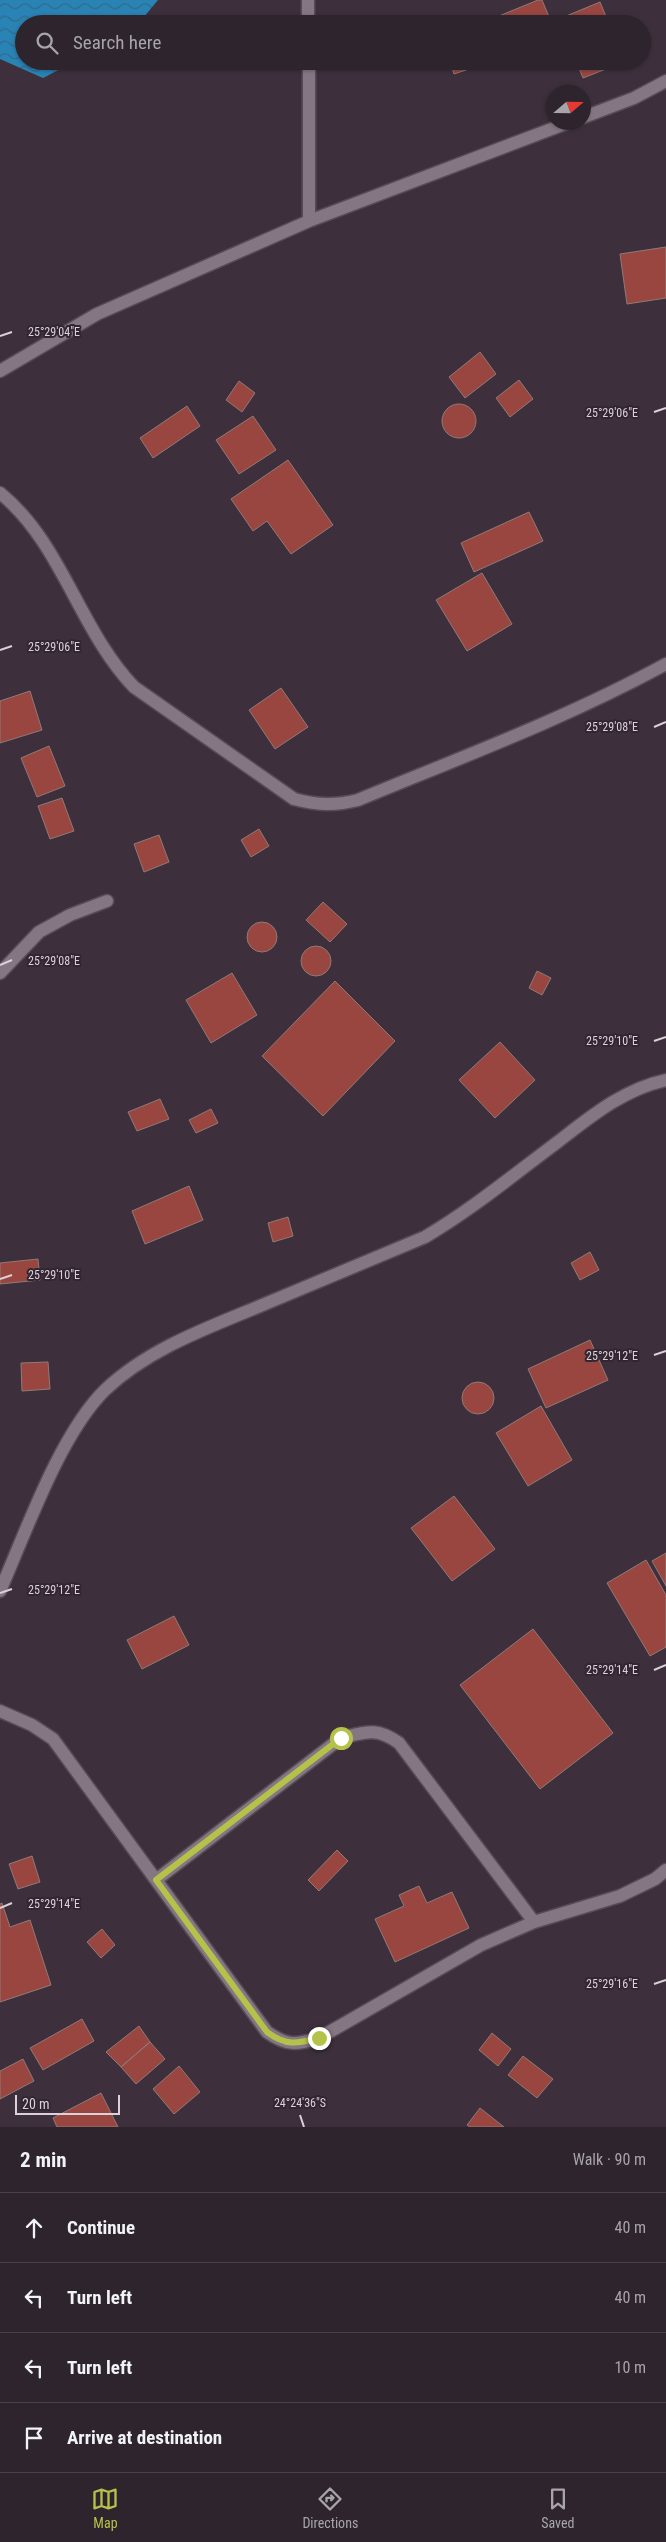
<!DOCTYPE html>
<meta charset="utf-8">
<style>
:root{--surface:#2e242d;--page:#3a3039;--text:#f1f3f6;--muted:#a7a4aa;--line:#494149;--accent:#b5c249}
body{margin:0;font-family:"Roboto Condensed",sans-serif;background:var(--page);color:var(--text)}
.compass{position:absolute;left:546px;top:85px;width:45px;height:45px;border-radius:50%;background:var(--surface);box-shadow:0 1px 4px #0004;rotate:70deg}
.scale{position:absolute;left:15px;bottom:12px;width:105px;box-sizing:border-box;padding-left:5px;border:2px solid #dad1d9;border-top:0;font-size:14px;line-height:18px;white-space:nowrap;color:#dad1d9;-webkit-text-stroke:4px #332632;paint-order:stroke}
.stop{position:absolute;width:15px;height:15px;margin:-11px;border:4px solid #b5c249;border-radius:50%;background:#fff}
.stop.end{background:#b5c249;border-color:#fff;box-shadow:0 1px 5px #0008}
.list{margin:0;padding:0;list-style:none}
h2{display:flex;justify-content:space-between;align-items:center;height:65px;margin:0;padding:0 20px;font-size:21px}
h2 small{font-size:16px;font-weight:400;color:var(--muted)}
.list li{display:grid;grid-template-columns:32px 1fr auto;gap:15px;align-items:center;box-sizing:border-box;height:70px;padding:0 20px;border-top:1px solid var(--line)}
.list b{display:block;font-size:19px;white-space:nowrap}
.list em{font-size:16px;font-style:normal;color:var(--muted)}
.icon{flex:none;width:28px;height:28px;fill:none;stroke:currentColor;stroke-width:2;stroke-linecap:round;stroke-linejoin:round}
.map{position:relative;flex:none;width:666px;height:2127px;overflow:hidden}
.search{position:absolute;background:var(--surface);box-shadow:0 1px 4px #0004;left:15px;right:15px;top:15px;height:55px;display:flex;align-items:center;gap:12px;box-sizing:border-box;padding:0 18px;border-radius:28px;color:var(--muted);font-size:19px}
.sheet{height:345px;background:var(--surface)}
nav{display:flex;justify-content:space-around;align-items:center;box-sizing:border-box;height:70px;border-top:1px solid var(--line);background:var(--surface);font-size:14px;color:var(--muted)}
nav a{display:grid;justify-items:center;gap:2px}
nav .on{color:var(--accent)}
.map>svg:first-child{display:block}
.water{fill:url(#water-waves)}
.building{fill:#994641;stroke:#907a78}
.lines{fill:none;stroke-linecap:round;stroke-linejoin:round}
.minor-casing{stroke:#574c56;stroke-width:15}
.minor{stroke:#857684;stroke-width:12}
.route{stroke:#b5c249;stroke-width:6}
.ticks{fill:none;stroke:#dad1d9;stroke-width:2}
.ticks-label{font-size:12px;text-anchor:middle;fill:#dad1d9;stroke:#332632;stroke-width:4;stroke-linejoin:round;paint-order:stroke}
</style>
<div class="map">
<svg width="666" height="2127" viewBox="0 0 666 2127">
<defs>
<pattern id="water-waves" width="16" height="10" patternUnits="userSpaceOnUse" patternTransform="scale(1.25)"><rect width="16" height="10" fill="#2983b5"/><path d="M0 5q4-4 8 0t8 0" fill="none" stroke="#316b8c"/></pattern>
</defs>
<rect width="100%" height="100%" fill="#3d303c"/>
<path class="water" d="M0,0h158l-20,24h-114v37h52l-33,17 -43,-19z"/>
<path class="building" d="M538,0h4l10,24 -70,-1z
M600,2l9,22h-48l-2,-5z
M450,61h36l1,2 -33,11z
M576,61h48v1l-41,16z
M666,247v51l-39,6 -7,-50z
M480,352l16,22 -31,24 -16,-21z
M519,380l14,19 -23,18 -14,-19z
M239,381l16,12 -13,19 -16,-12z
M442 421a17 17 0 1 1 34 0a17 17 0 1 1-34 0Z
M187,406l13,20 -47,32 -13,-20z
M253,416l23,34 -37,24 -23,-34z
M288,460l45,65 -42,29 -24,-33 -14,10 -22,-32z
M529,512l14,29 -69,31 -13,-29z
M482,573l30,51 -45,27 -31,-51z
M281,688l27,39 -33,22 -26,-39z
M30,691l12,39 -42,13v-42z
M49,746l16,40 -28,11 -16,-39z
M62,798l12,33 -24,8 -12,-33z
M259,829l10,17 -18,11 -10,-17z
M159,835l10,27 -25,10 -10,-28z
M323,902l24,22 -17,18 -24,-22z
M247 937a15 15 0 1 1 30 0a15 15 0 1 1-30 0Z
M301 961a15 15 0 1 1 30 0a15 15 0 1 1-30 0Z
M537,971l14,7 -9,17 -13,-7z
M232,973l25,42 -46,28 -25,-43z
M335,981l60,60 -72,75 -61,-60z
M500,1042l35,38 -40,38 -36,-38z
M160,1099l9,20 -32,12 -9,-19z
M211,1109l7,14 -22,10 -7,-13z
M189,1186l14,34 -58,24 -13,-33z
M288,1217l5,19 -20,6 -5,-19z
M590,1252l9,18 -19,10 -9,-17z
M38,1259l2,21 -40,4v-21z
M590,1340l18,40 -62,28 -18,-39z
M48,1362l2,27 -28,2 -1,-28z
M462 1398a16 16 0 1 1 32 0a16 16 0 1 1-32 0Z
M541,1406l31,54 -44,26 -32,-53z
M454,1496l41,53 -43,32 -41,-53z
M666,1553v33l-14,-25z
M646,1560l20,35v52l-16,9 -43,-73z
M174,1616l15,29 -47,24 -15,-29z
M533,1629l80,104 -73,56 -80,-104z
M337,1850l11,11 -29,30 -11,-11z
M32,1856l8,26 -22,7 -9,-25z
M419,1886l8,17 25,-11 17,36 -74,34 -20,-43 29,-13 -5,-11z
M2,1903l8,24 20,-7 21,65 -51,17v-98z
M102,1929l13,16 -14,13 -14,-16z
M82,2019l12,22 -51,29 -13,-22z
M139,2026l11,16 -29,25 -15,-15z
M492,2033l19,16 -13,17 -19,-16z
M150,2042l15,17 -29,25 -15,-17z
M523,2056l30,23 -16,19 -29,-23z
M23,2059l11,22 -34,18v-28z
M179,2066l21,26 -26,22 -21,-25z
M101,2093l17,34h-61l-4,-9z
M480,2108l24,19h-34l-3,-2z"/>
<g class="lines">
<defs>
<path id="minor" d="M308,0v24
M309,61v160
M584,117l50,-19 32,-17
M0,371l97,-57 212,-93 261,-99
M0,493c62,50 79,137 134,194l160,112c23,6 40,7 64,1 104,-43 209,-82 308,-136
M0,973l39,-41 31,-17 37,-14
M0,1591c26,-59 60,-157 105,-201 43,-41 102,-62 155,-84 55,-23 110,-46 165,-69 46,-27 87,-61 130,-93 34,-26 68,-55 111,-64
M0,1711l32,14 21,14 214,293c20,14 29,13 52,6l162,-93 53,-23 86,-26 35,-17 11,-9
M156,1880l185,-142c25,-6 35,-11 58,5l135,179"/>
</defs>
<use href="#minor" class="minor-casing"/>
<use href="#minor" class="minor"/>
</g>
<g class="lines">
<path class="route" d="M319,2038c-23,6 -33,8 -52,-6l-111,-152 185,-142"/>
</g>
<path class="ticks" d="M0,336l12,-4M654,412l12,-4M0,650l12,-4M654,727l12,-5M0,965l12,-5M654,1041l12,-4M0,1279l12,-4M654,1355l12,-4M0,1593l12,-4M654,1670l12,-5M0,1908l12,-5M654,1984l12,-4M300,2115l4,12"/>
<g class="ticks-label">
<text x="54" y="336">25°29'04"E</text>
<text x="612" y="417">25°29'06"E</text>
<text x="54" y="651">25°29'06"E</text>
<text x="612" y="731">25°29'08"E</text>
<text x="54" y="965">25°29'08"E</text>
<text x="612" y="1045">25°29'10"E</text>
<text x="54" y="1279">25°29'10"E</text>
<text x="612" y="1360">25°29'12"E</text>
<text x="54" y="1594">25°29'12"E</text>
<text x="612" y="1674">25°29'14"E</text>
<text x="54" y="1908">25°29'14"E</text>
<text x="612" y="1988">25°29'16"E</text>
<text x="300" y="2107">24°24'36"S</text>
</g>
</svg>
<svg class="compass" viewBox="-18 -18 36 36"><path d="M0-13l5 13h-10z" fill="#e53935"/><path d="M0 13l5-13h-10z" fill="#a7a4aa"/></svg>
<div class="scale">20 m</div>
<div class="stop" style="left:341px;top:1738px"></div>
<div class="stop end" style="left:319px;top:2038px"></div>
<div class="search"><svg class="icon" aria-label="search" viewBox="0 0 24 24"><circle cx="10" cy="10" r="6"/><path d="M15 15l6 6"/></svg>Search here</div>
</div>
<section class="sheet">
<h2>2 min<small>Walk · 90 m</small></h2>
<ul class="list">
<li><svg class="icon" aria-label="ahead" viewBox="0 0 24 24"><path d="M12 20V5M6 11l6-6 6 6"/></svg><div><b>Continue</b></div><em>40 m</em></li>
<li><svg class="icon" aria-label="left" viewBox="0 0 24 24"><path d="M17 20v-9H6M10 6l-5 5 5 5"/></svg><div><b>Turn left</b></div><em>40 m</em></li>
<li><svg class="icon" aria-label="left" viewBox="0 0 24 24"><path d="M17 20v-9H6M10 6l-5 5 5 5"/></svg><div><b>Turn left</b></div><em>10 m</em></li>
<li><svg class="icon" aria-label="arrive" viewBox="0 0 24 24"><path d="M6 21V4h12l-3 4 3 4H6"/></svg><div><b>Arrive at destination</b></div></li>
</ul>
</section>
<nav>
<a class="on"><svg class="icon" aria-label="map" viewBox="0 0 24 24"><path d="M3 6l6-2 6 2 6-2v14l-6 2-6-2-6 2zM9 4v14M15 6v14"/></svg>Map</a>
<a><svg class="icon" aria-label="directions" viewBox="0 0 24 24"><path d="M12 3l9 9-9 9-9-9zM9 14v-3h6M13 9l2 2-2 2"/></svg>Directions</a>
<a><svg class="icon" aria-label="saved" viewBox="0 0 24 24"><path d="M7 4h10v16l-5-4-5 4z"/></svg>Saved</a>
</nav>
